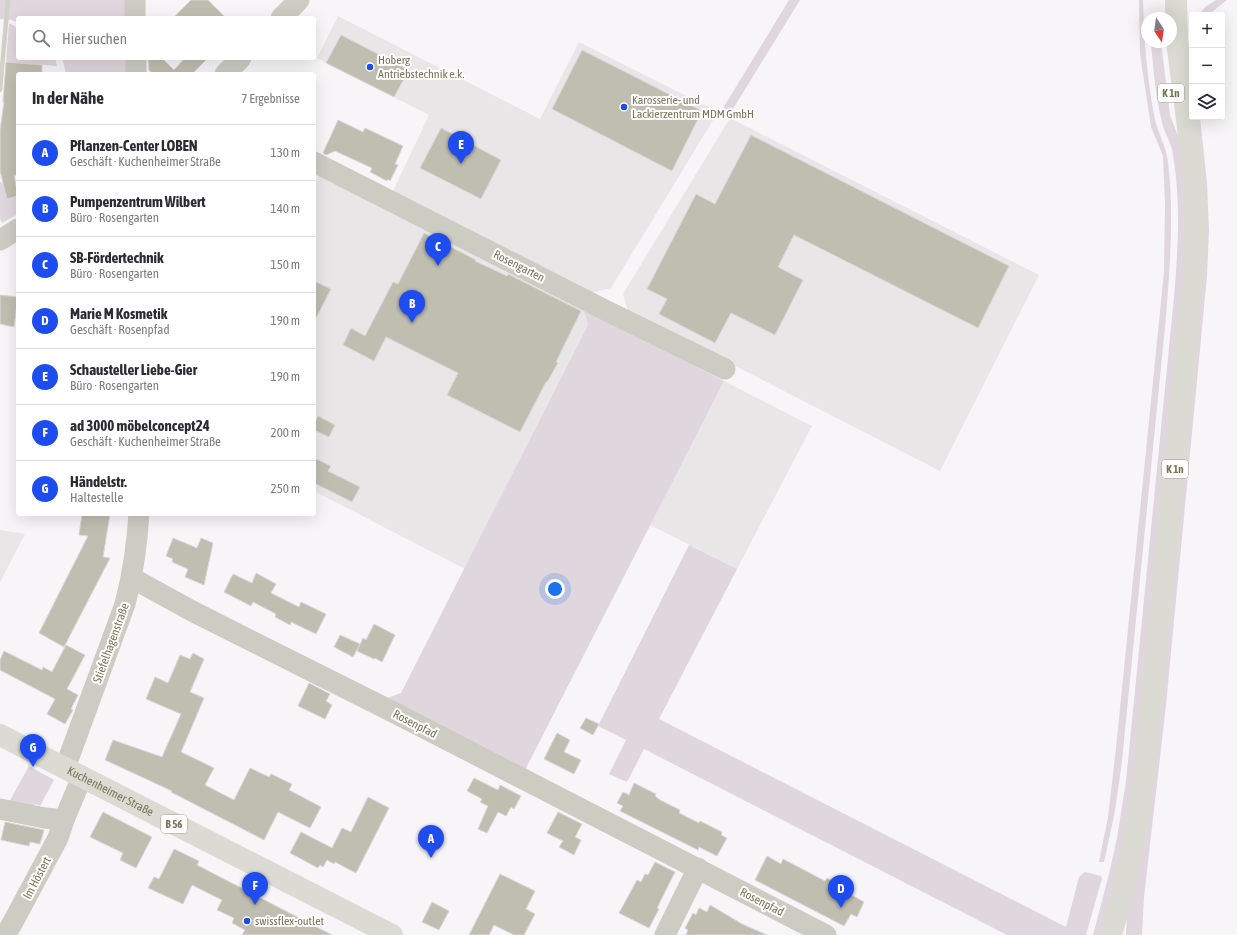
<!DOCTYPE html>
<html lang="de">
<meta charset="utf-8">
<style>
:root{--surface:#fff;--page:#f2f2f3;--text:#2b2b33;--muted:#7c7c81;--line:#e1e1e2;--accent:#1e4cef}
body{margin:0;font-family:"Asap Condensed",sans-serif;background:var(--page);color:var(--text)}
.controls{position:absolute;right:12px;top:12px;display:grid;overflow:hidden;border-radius:4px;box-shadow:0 4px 16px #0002}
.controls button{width:36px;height:36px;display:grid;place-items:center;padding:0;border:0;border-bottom:1px solid var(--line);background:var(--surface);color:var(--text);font:20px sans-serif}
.compass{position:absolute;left:1141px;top:12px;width:36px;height:36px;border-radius:50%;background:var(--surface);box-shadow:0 4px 16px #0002;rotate:167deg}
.you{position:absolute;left:555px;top:589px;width:14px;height:14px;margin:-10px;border:3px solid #fff;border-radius:50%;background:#1a73e8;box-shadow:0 0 0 6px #1a73e833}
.badge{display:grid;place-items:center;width:26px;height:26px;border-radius:50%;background:var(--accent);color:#fff;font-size:13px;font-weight:700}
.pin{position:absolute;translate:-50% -33px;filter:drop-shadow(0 1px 2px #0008)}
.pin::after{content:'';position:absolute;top:21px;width:14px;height:12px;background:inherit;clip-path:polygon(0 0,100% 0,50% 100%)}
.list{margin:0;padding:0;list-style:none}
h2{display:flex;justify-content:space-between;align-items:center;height:52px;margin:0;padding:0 16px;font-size:17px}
h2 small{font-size:13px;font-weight:400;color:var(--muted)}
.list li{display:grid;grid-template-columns:26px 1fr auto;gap:12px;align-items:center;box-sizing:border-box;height:56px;padding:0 16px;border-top:1px solid var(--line)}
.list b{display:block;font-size:15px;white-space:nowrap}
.list p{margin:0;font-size:13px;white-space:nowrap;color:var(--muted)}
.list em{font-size:13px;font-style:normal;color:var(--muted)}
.icon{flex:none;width:22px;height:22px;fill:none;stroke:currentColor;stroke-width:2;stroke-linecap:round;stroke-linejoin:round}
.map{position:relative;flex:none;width:1237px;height:935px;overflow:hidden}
.search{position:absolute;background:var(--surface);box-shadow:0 4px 16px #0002;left:16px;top:16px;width:300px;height:44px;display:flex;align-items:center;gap:10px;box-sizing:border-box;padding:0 14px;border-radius:4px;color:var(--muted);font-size:15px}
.panel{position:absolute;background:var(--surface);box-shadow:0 4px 16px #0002;left:16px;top:72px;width:300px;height:444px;border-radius:4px}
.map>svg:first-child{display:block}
.built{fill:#e8e6e6}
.green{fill:#e0d6de}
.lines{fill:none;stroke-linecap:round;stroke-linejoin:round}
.stream{stroke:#d3d2c6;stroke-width:4.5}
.building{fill:#bfbeb1;stroke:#d9d7da}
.minor{stroke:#ccccc3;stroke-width:21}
.major{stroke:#dbdbd3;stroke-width:22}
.poi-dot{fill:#1e4cef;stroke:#fff;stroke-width:1.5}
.labels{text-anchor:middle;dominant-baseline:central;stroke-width:4;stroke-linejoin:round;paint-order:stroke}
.shield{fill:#fff;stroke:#9f9f8a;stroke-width:1}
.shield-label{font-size:11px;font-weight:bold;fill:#767658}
.poi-label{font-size:12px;fill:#767658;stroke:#fff;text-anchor:start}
.street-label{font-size:12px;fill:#767658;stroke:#fff}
</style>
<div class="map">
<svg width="1237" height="935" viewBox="0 0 1237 935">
<rect width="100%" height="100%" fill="#f7f5f8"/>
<path class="built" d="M338,16l202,103 39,-77 139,70 -107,176 -20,5 -198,-102 36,-76 -112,-57z
M730,118l309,157 -99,196 -312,-160 -5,-17z
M319,175l264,133 5,17 -123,244 -151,-78v-307z
M724,381l88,45 -75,143 -87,-44z
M0,530l25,4 -25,48z"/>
<path class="green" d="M0,0h128v18h-110v5l-6,-3 -12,-1z
M789,0h11l-72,117 -8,-4z
M1139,0h4c1,39 4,77 11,115 3,17 12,30 14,47 6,51 2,104 -2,155l-44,444 -7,50 -11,51h-5l9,-45 8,-69 48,-476 1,-69 -2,-47 -12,-29 -3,-20 -8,-53z
M1216,0h11l-19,15h-9l6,-8z
M9,23l9,5v30h37l2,8 -51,-4z
M1151,42h10l9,73 11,29 5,60 -1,71 -57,555 -26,105h-9l16,-61 8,-36 9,-57 48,-484c4,-47 7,-95 -1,-142 -1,-11 -7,-19 -10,-29 -7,-25 -10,-58 -12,-84z
M62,58h68v16h-64z
M1195,117h5l7,66 2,48 -2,45 -41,429 -22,192 -2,38h-16l1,-23 10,-44z
M0,181l3,3 4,15 11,-3v18l-16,9 -2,-4z
M583,308l141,73 -199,389 -143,-70 19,-7 187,-368z
M689,545l48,24 -78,150 407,208 13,-50 3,-3 3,-2 16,4 1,2 -16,57h-79l-363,-186 -17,33 -18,-8 17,-34 -28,-14z
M29,766l25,14 -14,26 -5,-2 -2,3 -24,-5z"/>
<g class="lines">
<path class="stream" d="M0,90l8,-90"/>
</g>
<path class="building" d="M191,0h17l18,18h-53z
M341,35l68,35 -15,27 -68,-34z
M582,50l120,61 -30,60 -120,-62z
M148,58h14l12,12 11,-12h23l-16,16h-40l-3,-4z
M6,62l36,3v9h-24v102l-4,-1 4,21 -11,3 -7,-28v-41l4,-28h-1z
M338,120l25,12 2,-4 38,18 -8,18 3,1 -8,16 -2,-2 -1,2 -17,-9 2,-4 -37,-17 -9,4 -3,-2z
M441,128l60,32 -20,39 -61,-31z
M751,135l258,131 -31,62 -184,-93 -16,32 25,13 -28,55 -44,-22 -16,30 -56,-29 8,-15 -20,-10 49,-95 19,10z
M424,233l52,27 -1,1 32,15 1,-2 73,37 -25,51 2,1 -11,19h-1l-26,50 -73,-37 11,-22 -72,-36 -12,24 -31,-16 8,-17 14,8 28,-54 5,2z
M314,281l17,8 -17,33z
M0,295l18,2 -4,30 -14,-3z
M318,416l17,9 -6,12 -15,-7v-6z
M314,458l17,8 -3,5 32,16 -8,15 -38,-19z
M82,514h28l-7,43 7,1 -46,89 -25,-14 49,-97 -9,-1z
M173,538l24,10 4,-10 12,5 -9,42 -19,-8 3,-8 -16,-7 1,-3 -7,-3z
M256,573l20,11 -5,9 28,14 2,-5 25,12 -10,20 -25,-12 -1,3 -15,-8 1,-3 -23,-12 -2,4 -27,-14 9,-18 19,9z
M374,624l21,11 -13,27 -7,-4 -1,1 -17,-8 6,-13 3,2z
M340,635l20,9 -7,13 -19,-10z
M66,645l19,10 -18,34 11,6 -7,14 2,1 -8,14 -18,-10 8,-15 -55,-29v-10l4,-9 38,19 1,-3 9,5z
M193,653l11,6 -14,33 14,6 -23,54 33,16 -9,17 29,15 16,-32 19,9 2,-3 21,10 -3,6 32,17 -11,21 -32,-16 -14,28 -93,-48 1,-1 -67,-31 8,-20 49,17 19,-43 -35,-15 9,-22 13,6 12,-28 10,4z
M309,683l21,11 -4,7 6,4 -7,14 -27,-13z
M586,718l13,6 -6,11 -13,-7z
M557,733l13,7 -6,12 17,8 -7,14 -30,-15z
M474,778l24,12 2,-5 21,11 -7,13 -3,-2 -5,9 -8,-4 -11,21 -9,-4 10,-23 -8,-4 2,-3 -15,-8z
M634,783l22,11 -1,2 5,4 20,10 -1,3 20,10 1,-2 22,11 -1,3 6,3 -10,18 -18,-9 -1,3 -78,-39 3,-5 -6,-3 6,-11 6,3z
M368,797l21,11 -33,65 -21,-11 -1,2 -7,-4 -4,7 -3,-2 -2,3 -28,-15 11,-21 31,16 10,-20 9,4z
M103,812l49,25 -16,31 -16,-8 3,-7 -33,-16z
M558,812l24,12 -7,13 6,3 -7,15 -15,-8 4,-6 -16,-8z
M5,822l39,8 -4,14 -10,-2 -1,4 -28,-6z
M174,849l25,12 -2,4 135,70h-90l3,-5 -13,-7 2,-5 -17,-8 5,-10 -30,-15 -9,19 -35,-16 6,-11 5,2z
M767,856l14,8 2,-5 42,22 2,-3 11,6 -1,3 27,15 -7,15 -6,-3 -7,12 -89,-46z
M655,862l20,10 -18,36 2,1 -10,19 -30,-15 18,-33 4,2 4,-8 3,1z
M500,874l35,17 -9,18 9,5 -11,21h-10l-20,-10 -5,10h-20z
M432,902l17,9 -10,19 -17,-8z
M710,905l32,19 25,11h-81l2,-5 -3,-2 8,-15 3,2 3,-7 8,4z"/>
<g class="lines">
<path class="minor" d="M135,0v18
M281,18l18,-18
M136,58v16
M225,74l16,-16
M314,162l291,148 120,59
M0,240l18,-11
M132,578l60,33 205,103 429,221
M65,768l60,-164c8,-30 12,-59 14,-90
M0,809l45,9 19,2 18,-43
M6,935l52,-97 6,-18
M665,935l33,-67"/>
<g class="major">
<path id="s1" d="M0,735l392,200"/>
<path d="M1111,935c15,-52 26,-104 33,-158l52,-533 -2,-55 -3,-38 -14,-110 -1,-41"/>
</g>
</g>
<g class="poi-dot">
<circle cx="370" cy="67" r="4"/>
<circle cx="624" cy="107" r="4"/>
<circle cx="247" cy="921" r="4"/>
</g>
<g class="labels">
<g class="shield">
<rect x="1158" y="84" width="26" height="18" rx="3"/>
<rect x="1162" y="460" width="26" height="18" rx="3"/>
<rect x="161" y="815" width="26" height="18" rx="3"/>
</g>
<g class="shield-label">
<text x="1171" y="93">K 1n</text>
<text x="1175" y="469">K 1n</text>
<text x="174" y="824">B 56</text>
</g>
<g class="poi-label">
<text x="378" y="60">Hoberg<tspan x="378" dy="14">Antriebstechnik e.k.</tspan></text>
<text x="632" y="100">Karosserie- und<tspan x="632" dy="14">Lackierzentrum MDM GmbH</tspan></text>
<text x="255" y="921">swissflex-outlet</text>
</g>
<g class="street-label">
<text transform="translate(519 266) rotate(27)">Rosengarten</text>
<text transform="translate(111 643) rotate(-70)">Stiefelhagenstraße</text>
<text transform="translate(415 724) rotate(27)">Rosenpfad</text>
<text stroke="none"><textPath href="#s1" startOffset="124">Kuchenheimer Straße</textPath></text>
<text transform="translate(37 878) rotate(-62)">Im Höstert</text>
<text transform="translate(762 902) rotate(27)">Rosenpfad</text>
</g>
</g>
</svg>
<div class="controls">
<button>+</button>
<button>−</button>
<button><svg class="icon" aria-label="layers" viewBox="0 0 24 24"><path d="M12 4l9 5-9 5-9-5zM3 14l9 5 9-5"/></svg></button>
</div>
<svg class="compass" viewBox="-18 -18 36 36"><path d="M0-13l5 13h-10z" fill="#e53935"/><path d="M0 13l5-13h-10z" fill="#7c7c81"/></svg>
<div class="you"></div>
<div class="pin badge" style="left:431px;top:858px">A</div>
<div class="pin badge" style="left:412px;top:323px">B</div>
<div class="pin badge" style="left:438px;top:266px">C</div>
<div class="pin badge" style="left:841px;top:908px">D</div>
<div class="pin badge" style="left:461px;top:164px">E</div>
<div class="pin badge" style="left:255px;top:905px">F</div>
<div class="pin badge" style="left:33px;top:767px">G</div>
<div class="search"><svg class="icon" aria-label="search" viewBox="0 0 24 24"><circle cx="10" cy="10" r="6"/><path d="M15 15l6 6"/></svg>Hier suchen</div>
<section class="panel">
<h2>In der Nähe<small>7 Ergebnisse</small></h2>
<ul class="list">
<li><span class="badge">A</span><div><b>Pflanzen-Center LOBEN</b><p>Geschäft · Kuchenheimer Straße</p></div><em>130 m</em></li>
<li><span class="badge">B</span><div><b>Pumpenzentrum Wilbert</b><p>Büro · Rosengarten</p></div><em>140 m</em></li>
<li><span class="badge">C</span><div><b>SB-Fördertechnik</b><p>Büro · Rosengarten</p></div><em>150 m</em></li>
<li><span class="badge">D</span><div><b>Marie M Kosmetik</b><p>Geschäft · Rosenpfad</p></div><em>190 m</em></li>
<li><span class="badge">E</span><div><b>Schausteller Liebe-Gier</b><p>Büro · Rosengarten</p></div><em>190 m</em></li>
<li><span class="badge">F</span><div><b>ad 3000 möbelconcept24</b><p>Geschäft · Kuchenheimer Straße</p></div><em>200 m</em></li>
<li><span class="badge">G</span><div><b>Händelstr.</b><p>Haltestelle</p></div><em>250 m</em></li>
</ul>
</section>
</div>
